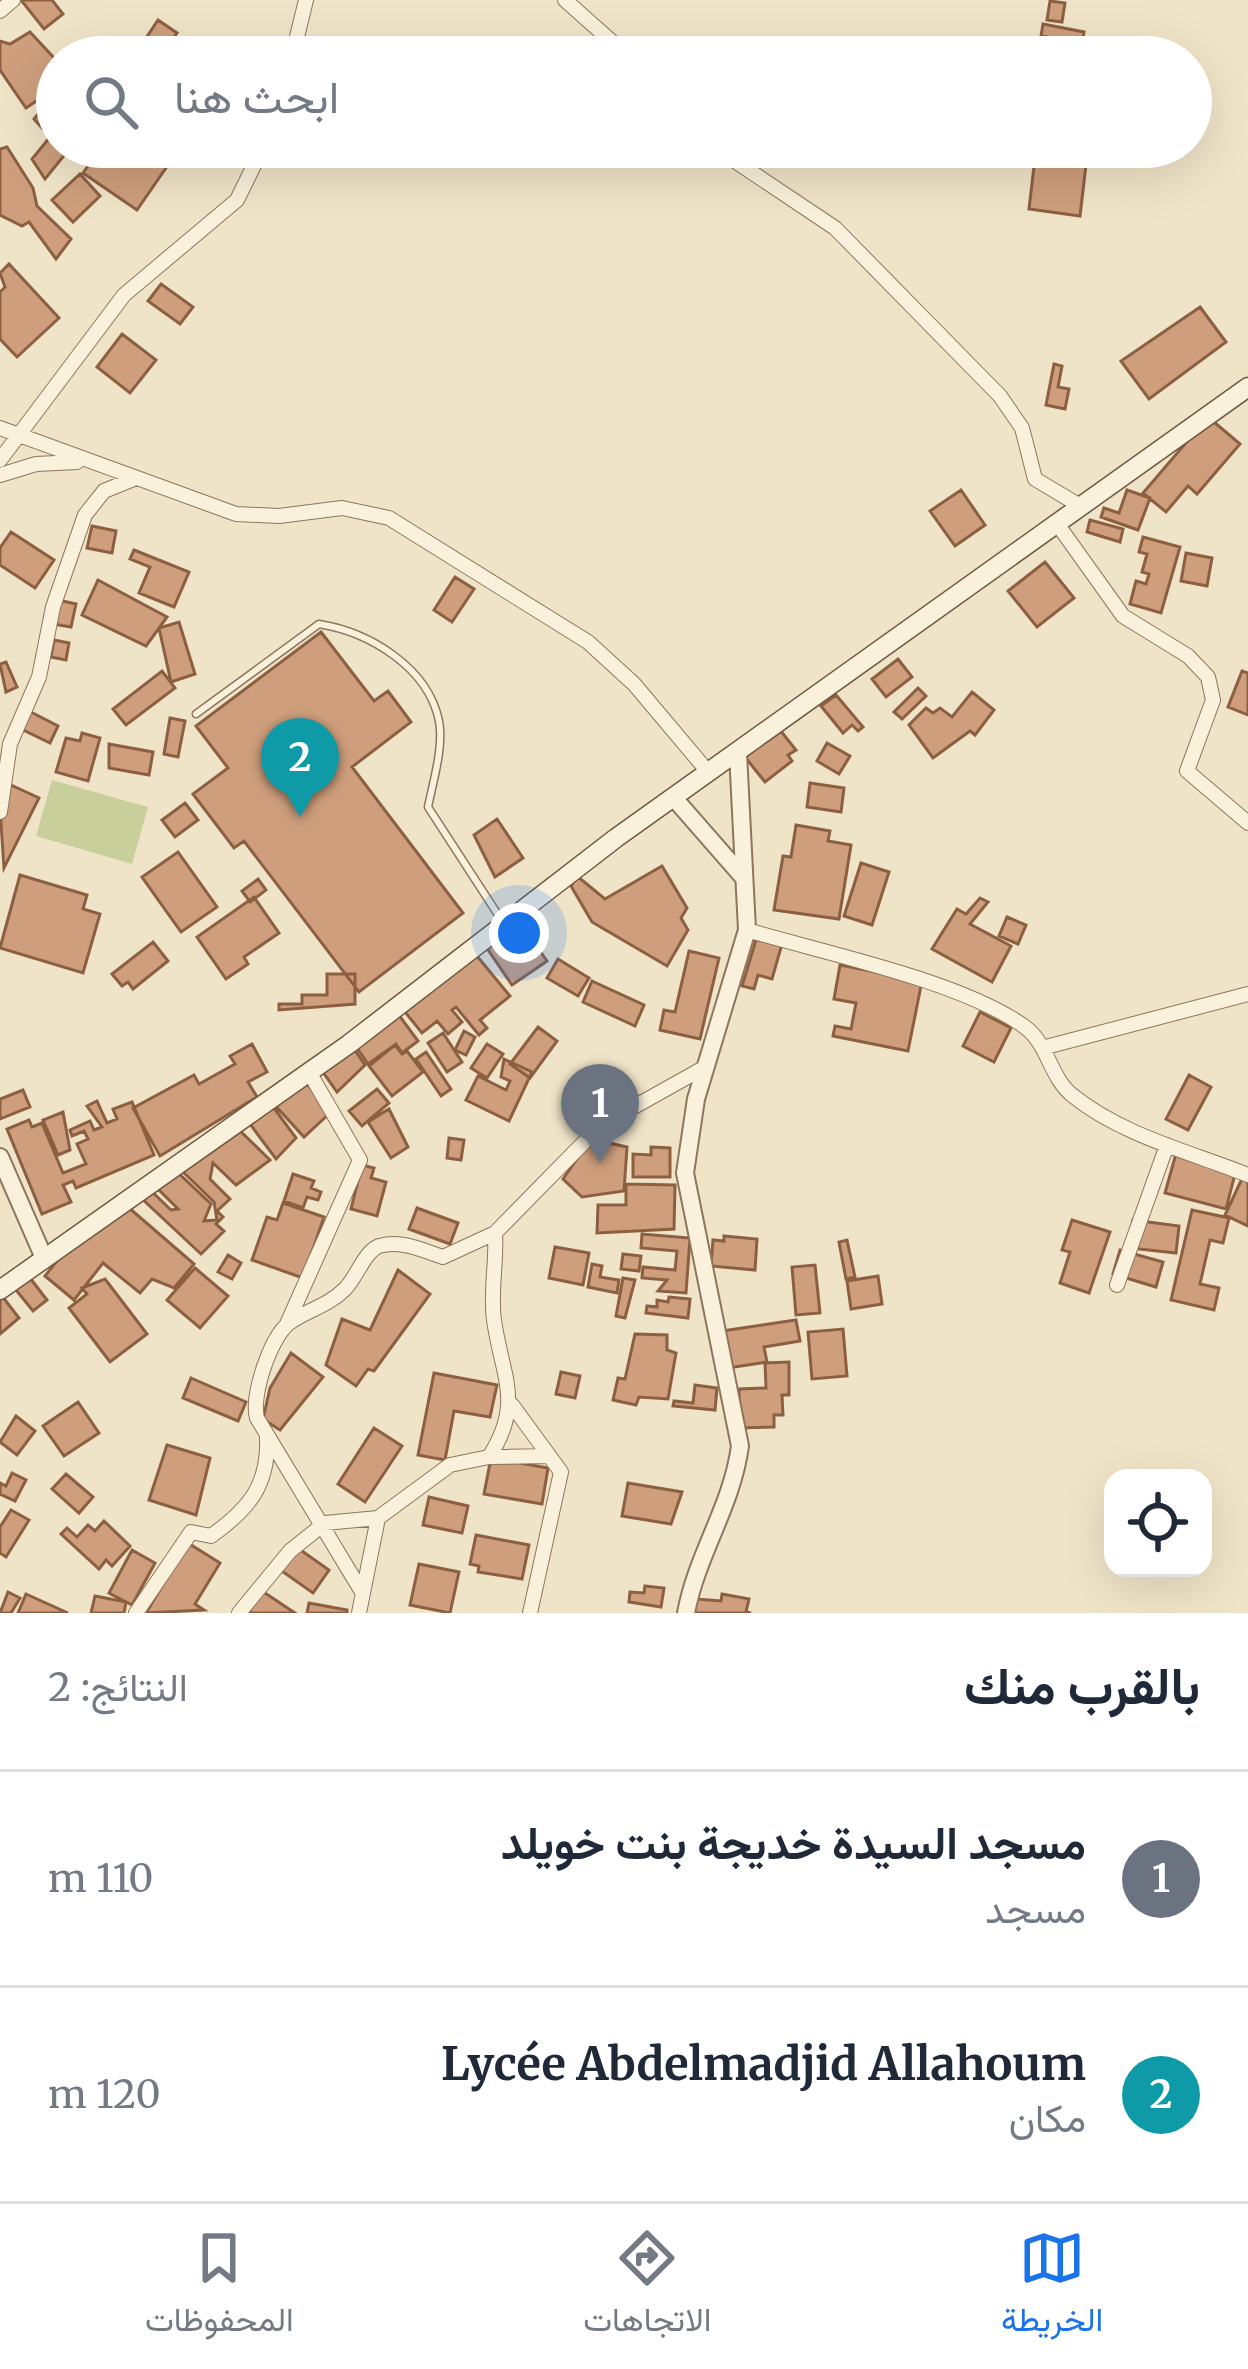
<!DOCTYPE html>
<html lang="ar">
<meta charset="utf-8">
<style>
:root{--surface:#fff;--page:#f2f2f3;--text:#1f2937;--muted:#747a83;--line:#e0e1e3;--accent:#1a73e8}
body{margin:0;font-family:Merriweather,Vazirmatn,serif;background:var(--page);color:var(--text);direction:rtl}
.controls{position:absolute;right:36px;bottom:36px;display:grid;overflow:hidden;border-radius:24px;box-shadow:0 12px 48px #0002}
.controls button{width:108px;height:108px;display:grid;place-items:center;padding:0;border:0;border-bottom:3px solid var(--line);background:var(--surface);color:var(--text);font:60px sans-serif}
.you{position:absolute;left:519px;top:933px;width:42px;height:42px;margin:-30px;border:9px solid #fff;border-radius:50%;background:#1a73e8;box-shadow:0 0 0 18px #1a73e833}
.badge{display:grid;place-items:center;width:78px;height:78px;border-radius:50%;background:var(--accent);color:#fff;font-size:39px;font-weight:700}
.pin{position:absolute;translate:-50% -99px;filter:drop-shadow(0 3px 6px #0008)}
.pin::after{content:'';position:absolute;top:63px;width:42px;height:36px;background:inherit;clip-path:polygon(0 0,100% 0,50% 100%)}
.list{margin:0;padding:0;list-style:none}
h2{display:flex;justify-content:space-between;align-items:center;height:156px;margin:0;padding:0 48px;font-size:51px}
h2 small{font-size:39px;font-weight:400;color:var(--muted)}
.list li{display:grid;grid-template-columns:78px 1fr auto;gap:36px;align-items:center;box-sizing:border-box;height:216px;padding:0 48px;border-top:3px solid var(--line)}
.list b{display:block;font-size:45px;white-space:nowrap}
.list p{margin:0;font-size:39px;white-space:nowrap;color:var(--muted)}
.list em{font-size:39px;font-style:normal;color:var(--muted)}
.icon{flex:none;width:66px;height:66px;fill:none;stroke:currentColor;stroke-width:2;stroke-linecap:round;stroke-linejoin:round}
.map{position:relative;flex:none;width:1248px;height:1613px;overflow:hidden;direction:ltr}
.search{position:absolute;background:var(--surface);box-shadow:0 12px 48px #0002;left:36px;right:36px;top:36px;height:132px;display:flex;align-items:center;gap:30px;box-sizing:border-box;padding:0 42px;border-radius:66px;color:var(--muted);font-size:45px}
.sheet{height:588px;background:var(--surface)}
nav{display:flex;justify-content:space-around;align-items:center;box-sizing:border-box;height:168px;border-top:3px solid var(--line);background:var(--surface);font-size:33px;color:var(--muted)}
nav a{display:grid;justify-items:center;gap:6px}
nav .on{color:var(--accent)}
.map>svg:first-child{display:block}
.pitch{fill:#c9cf9b}
.building{fill:#cf9f7d;stroke:#8d5f41;stroke-width:3}
.lines{fill:none;stroke-linecap:round;stroke-linejoin:round}
.service-casing{stroke:#8d765c;stroke-width:9}
.minor-casing{stroke:#8d765c;stroke-width:16}
.tertiary-casing{stroke:#8d765c;stroke-width:20}
.secondary-casing{stroke:#6f573f;stroke-width:21}
.service{stroke:#faf1dc;stroke-width:6}
.minor{stroke:#faf1dc;stroke-width:14}
.tertiary{stroke:#faf1dc;stroke-width:16}
.secondary{stroke:#faf1dc;stroke-width:18}
</style>
<div class="map">
<svg width="1248" height="1613" viewBox="0 0 1248 1613">
<rect width="100%" height="100%" fill="#f0e4c8"/>
<path class="pitch" d="M52,780l96,27 -16,57 -96,-28z"/>
<path class="building" d="M21,0h31l11,14 -19,15z
M1050,1l15,2 -3,19 -15,-2z
M158,20l19,13 -17,24h-18l-6,-4z
M1043,24l41,8 -2,11 -41,-7z
M30,32l27,29 -4,70 4,16h14l-26,32 -13,-20 18,-22 -16,-18 15,-18 -5,-5 -18,12 -26,-38v-29l10,3z
M1105,40l23,4 -1,10 -23,-4z
M186,41l26,16h-36z
M7,147l26,41 4,18 34,33 -15,20 -27,-37 -7,4 -22,-11v-66z
M101,147h40l27,18 -31,45 -54,-37z
M1035,158l51,7 -6,51 -51,-7z
M80,174l20,22 -27,26 -21,-22z
M9,264l50,54 -42,39 -17,-18v-47l5,-5 -5,-14z
M161,284l32,23 -13,17 -32,-23z
M1200,307l26,35 -77,57 -28,-38z
M122,334l34,26 -26,33 -33,-26z
M1054,364l8,2 -4,21 11,2 -4,20 -19,-4z
M1208,417l32,27 -43,50 -9,-8 -22,26 -23,-19z
M961,490l24,35 -30,21 -25,-35z
M1127,490l23,8 -12,32 -37,-13 3,-9 15,5z
M1090,520l33,9 -3,13 -33,-10z
M92,526l24,5 -4,22 -25,-5z
M11,532l43,28 -19,28 -35,-23v-17z
M1143,537l37,10 -19,66 -31,-9 6,-23 10,3 3,-10 -7,-2 5,-18 -8,-2z
M134,550l55,22 -15,35 -35,-14 11,-26 -20,-8z
M1186,553l26,5 -5,28 -26,-5z
M1045,562l29,36 -37,29 -29,-36z
M455,577l19,12 -22,33 -18,-12z
M98,580l69,37 -21,29 -64,-31z
M58,600l18,4 -5,23 -18,-3z
M179,622l16,52 -24,8 -12,-54z
M321,632l53,69 14,-10 23,31 -59,45 111,146 -104,79 -115,-151 -10,7 -41,-54 35,-26 -32,-42z
M54,640l15,3 -3,17 -15,-3z
M898,659l14,18 -26,20 -14,-18z
M6,662l11,25 -11,5 -6,-28z
M162,671l13,17 -49,37 -13,-16z
M1242,671l6,2v42l-20,-8z
M918,688l8,8 -24,23 -8,-7z
M972,692l22,18 -19,25 -5,-4 -37,27 -24,-33 17,-17 7,5 7,-5 12,9z
M836,695l27,32 -5,4 -6,-6 -9,8 -22,-27z
M21,707l37,19 -8,17 -37,-18z
M170,718l15,3 -7,36 -14,-3z
M780,730l16,20 -8,5 4,6 -27,21 -20,-25z
M82,733l18,5 -12,43 -32,-9 10,-34 14,3z
M827,743l23,13 -11,18 -22,-13z
M109,744l44,8 -4,23 -40,-7z
M810,783l34,5 -3,24 -34,-5z
M11,785l28,13 -35,70 -4,-60z
M185,803l13,17 -23,17 -13,-17z
M497,819l26,39 -28,19 -21,-42z
M796,825l34,6 -2,10 23,4 -12,74 -65,-9 9,-54 8,1z
M178,852l39,55 -36,25 -39,-55z
M861,863l28,9 -17,53 -28,-9z
M662,866l25,42 -6,10 7,12 -21,36 -75,-44 -21,-36 6,-10 28,23z
M20,875l67,20 -4,14 17,5 -17,59 -83,-25z
M258,879l8,11 -16,12 -8,-11z
M254,897l25,36 -35,24 4,7 -22,15 -29,-42z
M980,898l8,4 -18,22 41,22 -19,36 -60,-33 25,-40 9,5z
M1007,917l19,8 -8,19 -19,-8z
M517,918l30,43 -35,24 -30,-44z
M759,930l25,7 -12,42 -14,-4 -4,14 -12,-3z
M153,942l15,19 -35,28 -5,-7 -6,4 -10,-12z
M472,950l38,46 -30,24 7,8 -8,7 -23,-28 -4,3 10,12 -14,12 -11,-13 -15,12 -21,-26z
M689,951l30,7 -19,81 -40,-9 4,-20 11,2z
M558,959l31,19 -11,18 -31,-18z
M840,965l82,16 -14,70 -75,-15 2,-10 16,3 5,-26 -22,-4z
M327,974h28v30l-76,6v-6h23v-9h25z
M592,981l52,24 -9,21 -52,-24z
M393,1007l25,34 -16,12 -6,-9 -28,20 -18,-26z
M980,1012l31,16 -17,34 -31,-16z
M538,1027l19,14 -27,37 -20,-14z
M464,1031l11,6 -9,18 -11,-5z
M443,1033l19,29 -15,10 -19,-29z
M252,1044l15,28 -19,10 9,15 -97,59 -27,-48 61,-33 5,9 36,-20 -5,-8z
M487,1044l16,10 -16,24 -16,-10z
M351,1045l14,20 -28,27 -17,-24z
M395,1045l7,9 5,-3 16,21 -31,24 -23,-30z
M426,1052l25,37 -10,7 -25,-37z
M504,1059l28,13 -23,49 -43,-21 12,-24 28,14 4,-9 -9,-4z
M1189,1075l22,12 -23,43 -22,-11z
M300,1076l32,35 -28,26 -32,-35z
M377,1089l12,14 -27,23 -13,-15z
M23,1090l7,17 -30,12v-20z
M97,1101l10,22 10,-4 -4,-10 19,-7 22,53 -78,33 -3,-7 -10,4 8,17 -29,12 -35,-85 22,-9 3,7 10,-4 21,50 23,-9 -9,-20 11,-5 -4,-8 -12,5 -2,-6 20,-9 4,9 8,-3 -15,-21z
M271,1104l25,34 -20,21 -29,-39z
M389,1109l19,38 -17,11 -23,-36z
M63,1112l7,38 -12,5 -15,-35z
M230,1121l40,39 -34,25 -23,-22 -3,16 20,20 -13,12 6,6 -7,7 8,7 -23,23 -61,-57 8,-9 23,22 7,-1 -24,-24 18,-18 39,37 -7,17 13,-1 -3,-18 -33,-32z
M449,1138l15,2 -3,20 -14,-2z
M591,1139l36,8 -3,44 -42,6 -19,-18z
M651,1147l19,1v29h-37v-23l18,1z
M1177,1150l60,16 -11,43 -61,-16z
M362,1165l12,3 -3,10 15,4 -9,34 -26,-7z
M1246,1170l2,1v55l-23,-11z
M293,1174l21,7 -3,7 10,4 -3,8 -11,-3 -4,11 -19,-7z
M626,1184l49,1 -1,44 -77,4 1,-28h28z
M121,1201l73,63 -20,24 -22,-9 -12,14 -37,-30 -29,37 -29,-24 43,-54z
M283,1203l41,14 -21,61 -51,-18 15,-43 10,3z
M417,1208l41,15 -8,21 -41,-15z
M1192,1210l37,8 -6,25 -13,-3 -10,44 19,4 -5,22 -43,-10z
M1072,1220l38,12 -21,61 -29,-10 10,-31 -8,-2z
M1133,1220l46,6 -3,27 -46,-5z
M642,1234l48,4 -4,55 -28,-2 9,-11 -25,-2 1,-11 32,3 2,-19 -36,-3z
M724,1236l33,3 -2,31 -44,-4 2,-26 11,1z
M847,1240l8,37 -9,2 -7,-37z
M555,1247l34,6 -6,32 -34,-7z
M1120,1250l43,12 -7,25 -43,-13z
M623,1254l18,2 -2,15 -18,-2z
M228,1255l13,8 -9,16 -14,-7z
M592,1264l10,2 -2,11 19,3 -2,13 -29,-6z
M815,1265l5,48 -24,2 -4,-48z
M195,1268l33,28 -28,32 -33,-28z
M398,1270l32,24 -56,77 -6,-2 -12,17 -30,-21 16,-46 28,11z
M27,1274l20,26 -14,11 -21,-26z
M878,1276l4,28 -31,5 -4,-28z
M623,1278l12,2 -10,38 -9,-2z
M105,1279l42,55 -37,28 -41,-54 18,-14 -5,-6z
M2,1296l17,22 -19,16v-36z
M669,1297l21,2 -2,19 -42,-5 1,-7 10,1v-7l11,2z
M796,1320l4,21 -36,6 3,15 -39,6 -6,-37z
M843,1329l4,47 -35,3 -4,-47z
M635,1334l32,1v15l9,3 -8,46 -29,-2 -3,8 -23,-5 5,-22 7,1z
M291,1353l32,24 -43,53 -17,-11 7,-31z
M789,1362v33h-7l1,20h-9v12l-34,1 -1,-39 27,-1 -1,-25z
M561,1372l19,4 -5,22 -19,-4z
M434,1373l63,12 -7,32 -36,-6 -9,49 -27,-5z
M191,1378l55,24 -8,19 -55,-23z
M695,1385l22,3 -2,22 -42,-4 1,-5 19,2z
M78,1402l21,31 -35,23 -21,-30z
M16,1416l19,15 -18,24 -17,-13z
M374,1428l28,18 -37,56 -27,-18z
M167,1445l43,13 -14,57 -47,-15z
M491,1458l57,10 -6,36 -58,-10z
M12,1473l14,7 -11,21 -15,-7v-11l6,3z
M66,1474l27,23 -14,16 -27,-24z
M628,1483l54,9 -11,32 -49,-8z
M429,1497l39,9 -6,27 -39,-8z
M11,1510l18,10 -23,37 -6,-4v-26z
M104,1521l26,25 -18,20 -6,-6 -7,9 -38,-35 6,-6 10,9 11,-12 7,6z
M476,1535l53,10 -7,34 -44,-7 1,-6 -9,-2z
M188,1543l32,20 -25,41 9,6 -58,3z
M292,1544l37,26 -16,23 -37,-26z
M132,1550l23,13 -23,42 -23,-12z
M419,1564l40,8 -9,41 -40,-8z
M645,1586l19,2 -3,19 -32,-5 1,-10 14,1z
M259,1589l36,24h-43l-6,-4z
M8,1592l12,6 -9,15h-11z
M26,1594l42,19h-50z
M722,1594l27,5 -3,13 5,1h-64l10,-14 24,2z
M95,1596l31,6 -2,11h-33z
M309,1603l38,7v3h-40z"/>
<g class="lines">
<defs>
<path id="service" d="M196,714l123,-90c50,8 109,43 120,97 5,25 -6,61 -11,86l76,117"/>
<path id="minor" d="M565,0l64,57
M0,11l13,-11
M292,57l14,-57
M714,147l121,81 165,168 22,32 13,51 47,28
M0,428l236,86 43,2 63,-8 47,10 199,124 46,42 75,89
M0,460l124,-165 113,-95 26,-53
M0,475l36,-11 41,-2
M1058,525l65,91 65,40 20,21 5,23 -26,71 61,52
M0,812l10,-68 29,-67 14,-70 32,-92 19,-24 32,-13
M747,930c77,23 215,51 278,97 23,17 25,50 47,68 49,40 118,57 176,80
M1042,1048l206,-54
M1117,1285l50,-140
M287,1324l73,-164 -51,-88
M512,1405l49,67 -31,141
M489,1457l59,-1
M362,1592l-105,-174c-6,-22 13,-80 32,-95 18,-13 39,-17 56,-34 12,-12 19,-37 34,-43 20,-7 45,5 64,11l52,-24
M136,1613l55,-81 20,4c38,-27 58,-51 56,-99
M239,1613l51,-62 35,-28 53,-5 72,-53 39,-8c35,-54 13,-80 5,-137 -4,-29 3,-58 1,-87l105,-107 107,-60
M359,1613l19,-95"/>
<path id="tertiary" d="M674,798l69,79
M0,1157l44,101
M686,1613c11,-59 46,-107 54,-167l-55,-273 11,-74 51,-169 -9,-177"/>
<path id="secondary" d="M0,1290l349,-246 267,-206 632,-451"/>
</defs>
<use href="#service" class="service-casing"/>
<use href="#minor" class="minor-casing"/>
<use href="#tertiary" class="tertiary-casing"/>
<use href="#secondary" class="secondary-casing"/>
<use href="#service" class="service"/>
<use href="#minor" class="minor"/>
<use href="#tertiary" class="tertiary"/>
<use href="#secondary" class="secondary"/>
</g>
</svg>
<div class="controls">
<button><svg class="icon" aria-label="locate" viewBox="0 0 24 24"><circle cx="12" cy="12" r="6"/><path d="M12 2v4M12 18v4M2 12h4M18 12h4"/></svg></button>
</div>
<div class="you"></div>
<div class="pin badge" style="left:600px;top:1163px;background:#6b7280">1</div>
<div class="pin badge" style="left:300px;top:817px;background:#0f9aa8">2</div>
<div class="search"><svg class="icon" aria-label="search" viewBox="0 0 24 24"><circle cx="10" cy="10" r="6"/><path d="M15 15l6 6"/></svg>ابحث هنا</div>
</div>
<section class="sheet">
<h2>بالقرب منك<small>النتائج: 2</small></h2>
<ul class="list">
<li><span class="badge" style="background:#6b7280">1</span><div><b>مسجد السيدة خديجة بنت خويلد</b><p>مسجد</p></div><em>110 m</em></li>
<li><span class="badge" style="background:#0f9aa8">2</span><div><b>Lycée Abdelmadjid Allahoum</b><p>مكان</p></div><em>120 m</em></li>
</ul>
</section>
<nav>
<a class="on"><svg class="icon" aria-label="map" viewBox="0 0 24 24"><path d="M3 6l6-2 6 2 6-2v14l-6 2-6-2-6 2zM9 4v14M15 6v14"/></svg>الخريطة</a>
<a><svg class="icon" aria-label="directions" viewBox="0 0 24 24"><path d="M12 3l9 9-9 9-9-9zM9 14v-3h6M13 9l2 2-2 2"/></svg>الاتجاهات</a>
<a><svg class="icon" aria-label="saved" viewBox="0 0 24 24"><path d="M7 4h10v16l-5-4-5 4z"/></svg>المحفوظات</a>
</nav>
